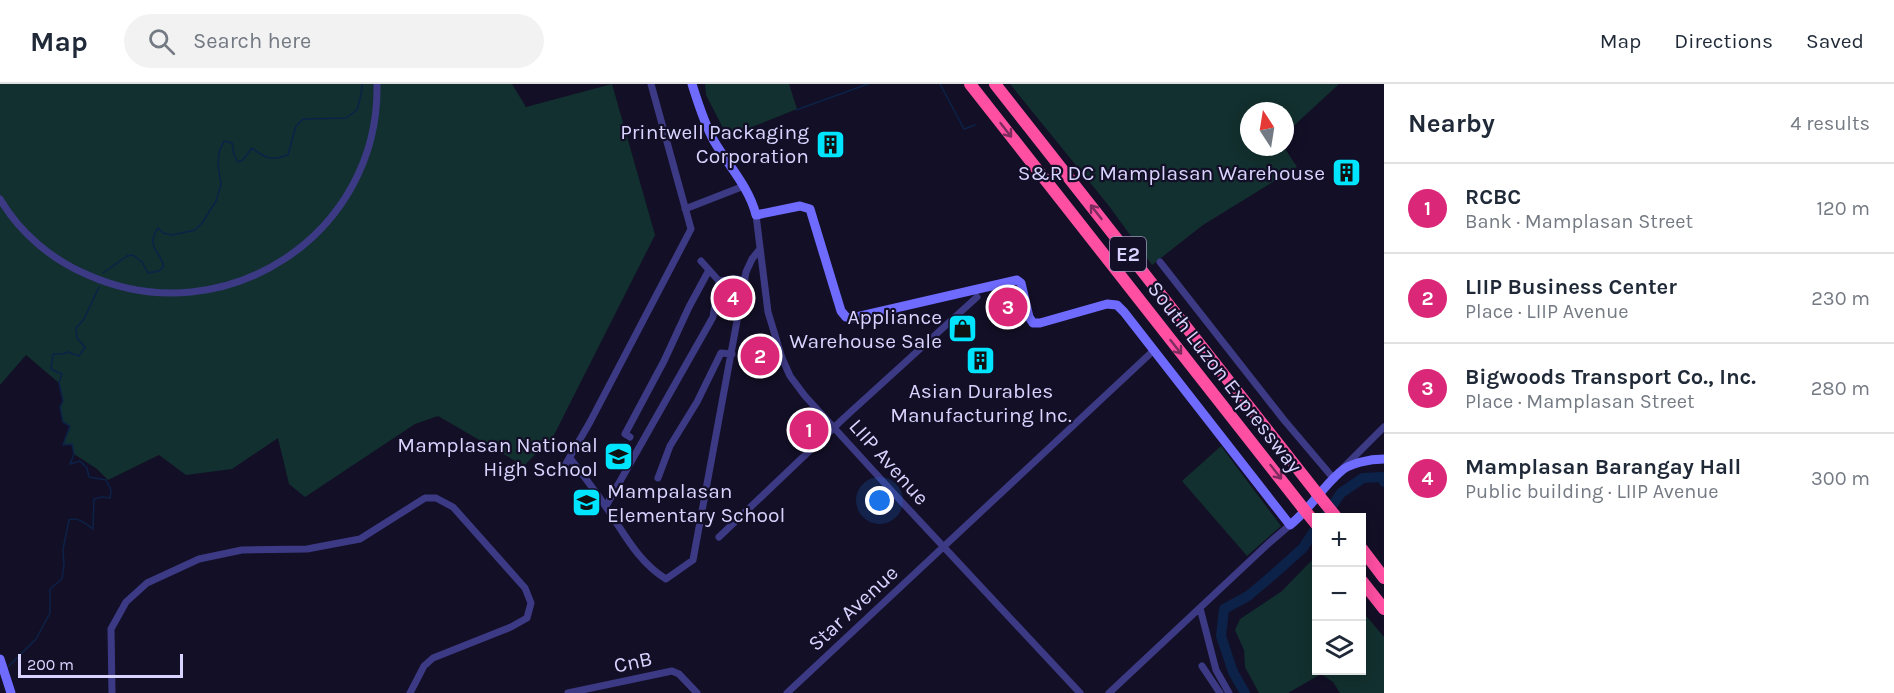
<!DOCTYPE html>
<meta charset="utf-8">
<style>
:root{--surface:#fff;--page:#f2f2f3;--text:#1f2937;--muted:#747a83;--line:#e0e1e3;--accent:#db2777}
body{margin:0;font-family:Karla,sans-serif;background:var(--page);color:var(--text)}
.controls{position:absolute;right:18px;bottom:18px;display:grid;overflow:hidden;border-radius:0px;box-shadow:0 3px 15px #0003}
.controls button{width:54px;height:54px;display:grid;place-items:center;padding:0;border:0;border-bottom:2px solid var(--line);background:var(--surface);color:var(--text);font:30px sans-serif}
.compass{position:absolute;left:1240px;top:18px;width:54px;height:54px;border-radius:50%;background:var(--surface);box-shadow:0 3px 15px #0003;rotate:348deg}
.scale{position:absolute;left:18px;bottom:15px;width:165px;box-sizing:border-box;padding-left:6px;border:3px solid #d9d4ff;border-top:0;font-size:16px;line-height:21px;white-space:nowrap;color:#d9d4ff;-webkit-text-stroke:4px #130f26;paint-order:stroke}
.you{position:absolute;left:880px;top:417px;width:21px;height:21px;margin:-15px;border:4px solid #fff;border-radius:50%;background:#1a73e8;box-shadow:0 0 0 9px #1a73e833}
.badge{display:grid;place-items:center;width:39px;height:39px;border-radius:50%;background:var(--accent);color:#fff;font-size:20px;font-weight:700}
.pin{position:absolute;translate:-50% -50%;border:3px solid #fff;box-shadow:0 2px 6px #0006}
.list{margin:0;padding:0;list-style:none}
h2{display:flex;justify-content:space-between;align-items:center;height:78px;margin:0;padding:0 24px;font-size:26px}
h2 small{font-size:20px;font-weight:400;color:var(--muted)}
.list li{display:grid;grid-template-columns:39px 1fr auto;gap:18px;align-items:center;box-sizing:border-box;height:90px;padding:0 24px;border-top:2px solid var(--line)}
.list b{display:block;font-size:22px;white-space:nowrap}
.list p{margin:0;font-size:20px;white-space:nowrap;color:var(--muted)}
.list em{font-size:20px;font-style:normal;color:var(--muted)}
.icon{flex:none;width:33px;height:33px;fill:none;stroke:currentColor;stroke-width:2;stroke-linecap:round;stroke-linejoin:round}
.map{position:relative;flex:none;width:1384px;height:609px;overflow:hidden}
header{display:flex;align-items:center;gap:36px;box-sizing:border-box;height:84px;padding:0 30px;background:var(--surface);border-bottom:2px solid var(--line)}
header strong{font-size:28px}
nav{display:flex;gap:33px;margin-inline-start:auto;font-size:21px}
.search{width:420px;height:54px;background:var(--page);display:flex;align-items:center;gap:15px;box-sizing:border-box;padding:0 21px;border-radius:33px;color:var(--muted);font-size:22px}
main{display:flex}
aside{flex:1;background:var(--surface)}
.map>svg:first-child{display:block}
.green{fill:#12302f}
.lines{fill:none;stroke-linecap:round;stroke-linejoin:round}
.stream{stroke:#0c2248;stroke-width:1.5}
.river{stroke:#0c2248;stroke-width:10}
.street{stroke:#3d3a85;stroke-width:7}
.secondary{stroke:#6f6bff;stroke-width:9}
.highway{stroke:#ff4fa3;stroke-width:12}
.highway-bridge{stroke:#ff4fa3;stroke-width:12}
.oneway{stroke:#7d2c5e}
.labels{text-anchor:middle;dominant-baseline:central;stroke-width:4.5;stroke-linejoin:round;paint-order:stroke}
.shield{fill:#130f26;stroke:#9e99be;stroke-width:1.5}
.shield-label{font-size:20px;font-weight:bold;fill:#d9d4ff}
.poi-label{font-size:21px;fill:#d9d4ff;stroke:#130f26;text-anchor:end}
.street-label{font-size:21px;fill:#d9d4ff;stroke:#130f26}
</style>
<header>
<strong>Map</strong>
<div class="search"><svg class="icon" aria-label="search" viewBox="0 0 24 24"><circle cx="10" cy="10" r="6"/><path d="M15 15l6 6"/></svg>Search here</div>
<nav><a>Map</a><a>Directions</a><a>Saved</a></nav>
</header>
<main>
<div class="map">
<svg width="1384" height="609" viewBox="0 0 1384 609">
<rect width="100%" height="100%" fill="#130f26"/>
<path class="green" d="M0,0h512l14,23 86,-23 43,151 -101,200 -30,31 -86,-50 -23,8 -110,73 -16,-13 -11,-46 -46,31 -46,6 -27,-20 -51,25 -11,-11 -23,-15 -2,-10 -9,1 7,-19 -7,-4 -3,-15 3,-6 -4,-18 -33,-28 -26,30z
M705,0h84l8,25 -72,29v-6l-19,-37z
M1010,0h329l-54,50v-23h-36v36h35l13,20 -94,58 -51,40 -43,-59z
M1221,362l60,80 -34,30 -65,-75z
M1315,473l1,2v111h46v-59l22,26v56h-44l-7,-11 -12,-8 -33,19h-29l-14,-26 -1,-17 -9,-20 5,-11 42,-28z"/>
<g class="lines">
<path class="stream" d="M940,0l24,45 11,-4
M796,26l72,-26
M103,189l24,-17 6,-1 9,7 6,11 11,-2 5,-5c-6,-18 -18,-19 -6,-38l5,5 9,2 23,-5 7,-7 14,-22 5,-17 -3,-19 1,-13 5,-11 8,2 2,12 4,7 5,-2 9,-12c14,11 19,13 36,7l8,-29 7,-7 43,-1 11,-8 4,-15 1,-11
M8,583l28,-28 14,-26v-24l12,-10 2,-14 -1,-16 6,-29c8,-4 17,4 24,9l1,-30 8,-2 8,1 1,-8 -5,-10 -17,-3 -2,-9 -7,-7 -10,3 4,-10 -2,-10 -9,1 7,-19 -7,-4 -3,-15 3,-6 -4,-18 3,-9 -11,-5 2,-15h10l5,-2 11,4 6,-9 -8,-9 -1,-10 8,-9 15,-32"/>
<path class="river" d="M1324,434l17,-25 22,-15 19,-1 2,5
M1245,609l-12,-21 -12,-36 3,-27 24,-13 26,-22 29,-26 13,-20"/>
<path class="street" d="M0,115c20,34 52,61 88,76 137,61 292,-41 289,-191
M685,125l59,-23
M756,131l12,97 14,46 8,18 15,20 94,103 181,194
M701,177l18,20
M1160,178l124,158 50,59
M719,197l16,-2 10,1
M630,353l-5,-3 39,-73 25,-54 20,-37
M570,374c12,16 25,32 36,49 18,26 32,55 60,72l27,-19 53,-288 6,-13 8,-10
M564,383l26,-45 101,-193 -40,-145
M1344,383l40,-40
M658,394l12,-32 27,-44 24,-49 11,1
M606,422l107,-189 6,-36
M719,453l125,-119 133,-121
M1200,524l16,62 13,23
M1202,582l18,27
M112,609l-1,-64 15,-27 21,-19 52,-24 43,-9 65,-1 53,-10 65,-41h11l17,9 72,81 6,15 -4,15 -16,9 -78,31 -9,8 -14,27
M568,609l104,-22 7,3 18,19
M787,609l366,-342
M1109,609l160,-150 21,-18"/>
<path class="secondary" d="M692,0c6,19 12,39 22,57 14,24 35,46 42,74l44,-9 10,3 31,102 5,6 6,1 165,-38 4,3 8,34 4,6h7l67,-19 10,1 7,7 166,213c19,-15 31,-36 49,-52 9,-10 32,-14 45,-14
M0,575l11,34"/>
<path class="highway" d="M970,0l333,424
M995,0l321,408
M1362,465l22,29
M1362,497l22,28"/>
<path class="highway-bridge" d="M1316,408l21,26
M1303,424l13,16"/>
</g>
<defs><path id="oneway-shaft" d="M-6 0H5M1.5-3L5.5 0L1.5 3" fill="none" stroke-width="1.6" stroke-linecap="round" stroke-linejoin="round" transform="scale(1.5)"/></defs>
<g class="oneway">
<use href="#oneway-shaft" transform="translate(1006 46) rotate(52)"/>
<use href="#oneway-shaft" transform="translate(1096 128) rotate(-128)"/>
<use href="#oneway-shaft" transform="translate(1176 263) rotate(52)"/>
<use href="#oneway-shaft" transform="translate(1276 388) rotate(52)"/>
</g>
<defs>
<symbol id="building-square" viewBox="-11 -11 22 22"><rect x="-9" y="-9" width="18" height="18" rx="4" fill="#00e5ff" stroke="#130f26"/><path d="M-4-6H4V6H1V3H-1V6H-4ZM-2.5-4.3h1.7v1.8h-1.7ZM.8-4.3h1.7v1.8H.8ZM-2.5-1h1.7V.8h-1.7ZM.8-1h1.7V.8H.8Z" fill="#111"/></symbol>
<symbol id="shop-square" viewBox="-11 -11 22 22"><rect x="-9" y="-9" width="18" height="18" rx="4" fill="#00e5ff" stroke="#130f26"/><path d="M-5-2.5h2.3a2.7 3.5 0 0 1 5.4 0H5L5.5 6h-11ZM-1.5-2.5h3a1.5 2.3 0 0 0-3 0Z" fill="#111"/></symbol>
<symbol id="school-square" viewBox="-11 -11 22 22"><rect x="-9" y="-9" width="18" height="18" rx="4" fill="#00e5ff" stroke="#130f26"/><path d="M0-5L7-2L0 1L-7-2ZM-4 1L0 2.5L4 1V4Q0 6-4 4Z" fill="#111"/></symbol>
</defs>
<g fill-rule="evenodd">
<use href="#building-square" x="814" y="44" width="33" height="33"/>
<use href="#building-square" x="1330" y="72" width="33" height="33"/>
<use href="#shop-square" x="946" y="228" width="33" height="33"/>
<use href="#building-square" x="964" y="260" width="33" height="33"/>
<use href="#school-square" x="602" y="356" width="33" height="33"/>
<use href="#school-square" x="570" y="402" width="33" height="33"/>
</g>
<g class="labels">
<rect class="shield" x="1110" y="153" width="36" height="34" rx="4.5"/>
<g class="shield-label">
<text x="1128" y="170">E2</text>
</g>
<g class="poi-label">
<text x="809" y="48">Printwell Packaging<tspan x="809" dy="24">Corporation</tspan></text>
<text x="1325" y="89">S&amp;R DC Mamplasan Warehouse</text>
<text x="942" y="233">Appliance<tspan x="942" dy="24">Warehouse Sale</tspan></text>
<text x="981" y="307" text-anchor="middle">Asian Durables<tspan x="981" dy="24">Manufacturing Inc.</tspan></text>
<text x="598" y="361">Mamplasan National<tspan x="598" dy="24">High School</tspan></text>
<text x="607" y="407" text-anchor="start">Mampalasan<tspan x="607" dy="24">Elementary School</tspan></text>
</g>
<g class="street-label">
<text transform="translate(1225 293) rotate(52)">South Luzon Expressway</text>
<text transform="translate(889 378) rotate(48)">LIIP Avenue</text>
<text transform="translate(853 524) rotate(-43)">Star Avenue</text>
<text transform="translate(633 578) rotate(-12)">CnB</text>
</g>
</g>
</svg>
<div class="controls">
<button>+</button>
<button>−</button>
<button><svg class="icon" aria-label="layers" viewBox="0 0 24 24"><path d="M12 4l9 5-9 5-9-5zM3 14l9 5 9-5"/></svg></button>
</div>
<svg class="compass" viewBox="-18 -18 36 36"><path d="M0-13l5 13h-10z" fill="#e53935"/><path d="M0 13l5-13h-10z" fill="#747a83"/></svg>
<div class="scale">200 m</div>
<div class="you"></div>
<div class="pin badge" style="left:809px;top:346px">1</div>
<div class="pin badge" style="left:760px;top:272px">2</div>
<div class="pin badge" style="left:1008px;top:223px">3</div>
<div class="pin badge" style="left:733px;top:214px">4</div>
</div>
<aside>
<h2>Nearby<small>4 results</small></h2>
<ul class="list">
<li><span class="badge">1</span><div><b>RCBC</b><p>Bank · Mamplasan Street</p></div><em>120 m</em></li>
<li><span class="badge">2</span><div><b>LIIP Business Center</b><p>Place · LIIP Avenue</p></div><em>230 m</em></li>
<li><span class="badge">3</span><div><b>Bigwoods Transport Co., Inc.</b><p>Place · Mamplasan Street</p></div><em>280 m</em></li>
<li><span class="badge">4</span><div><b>Mamplasan Barangay Hall</b><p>Public building · LIIP Avenue</p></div><em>300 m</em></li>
</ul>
</aside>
</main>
